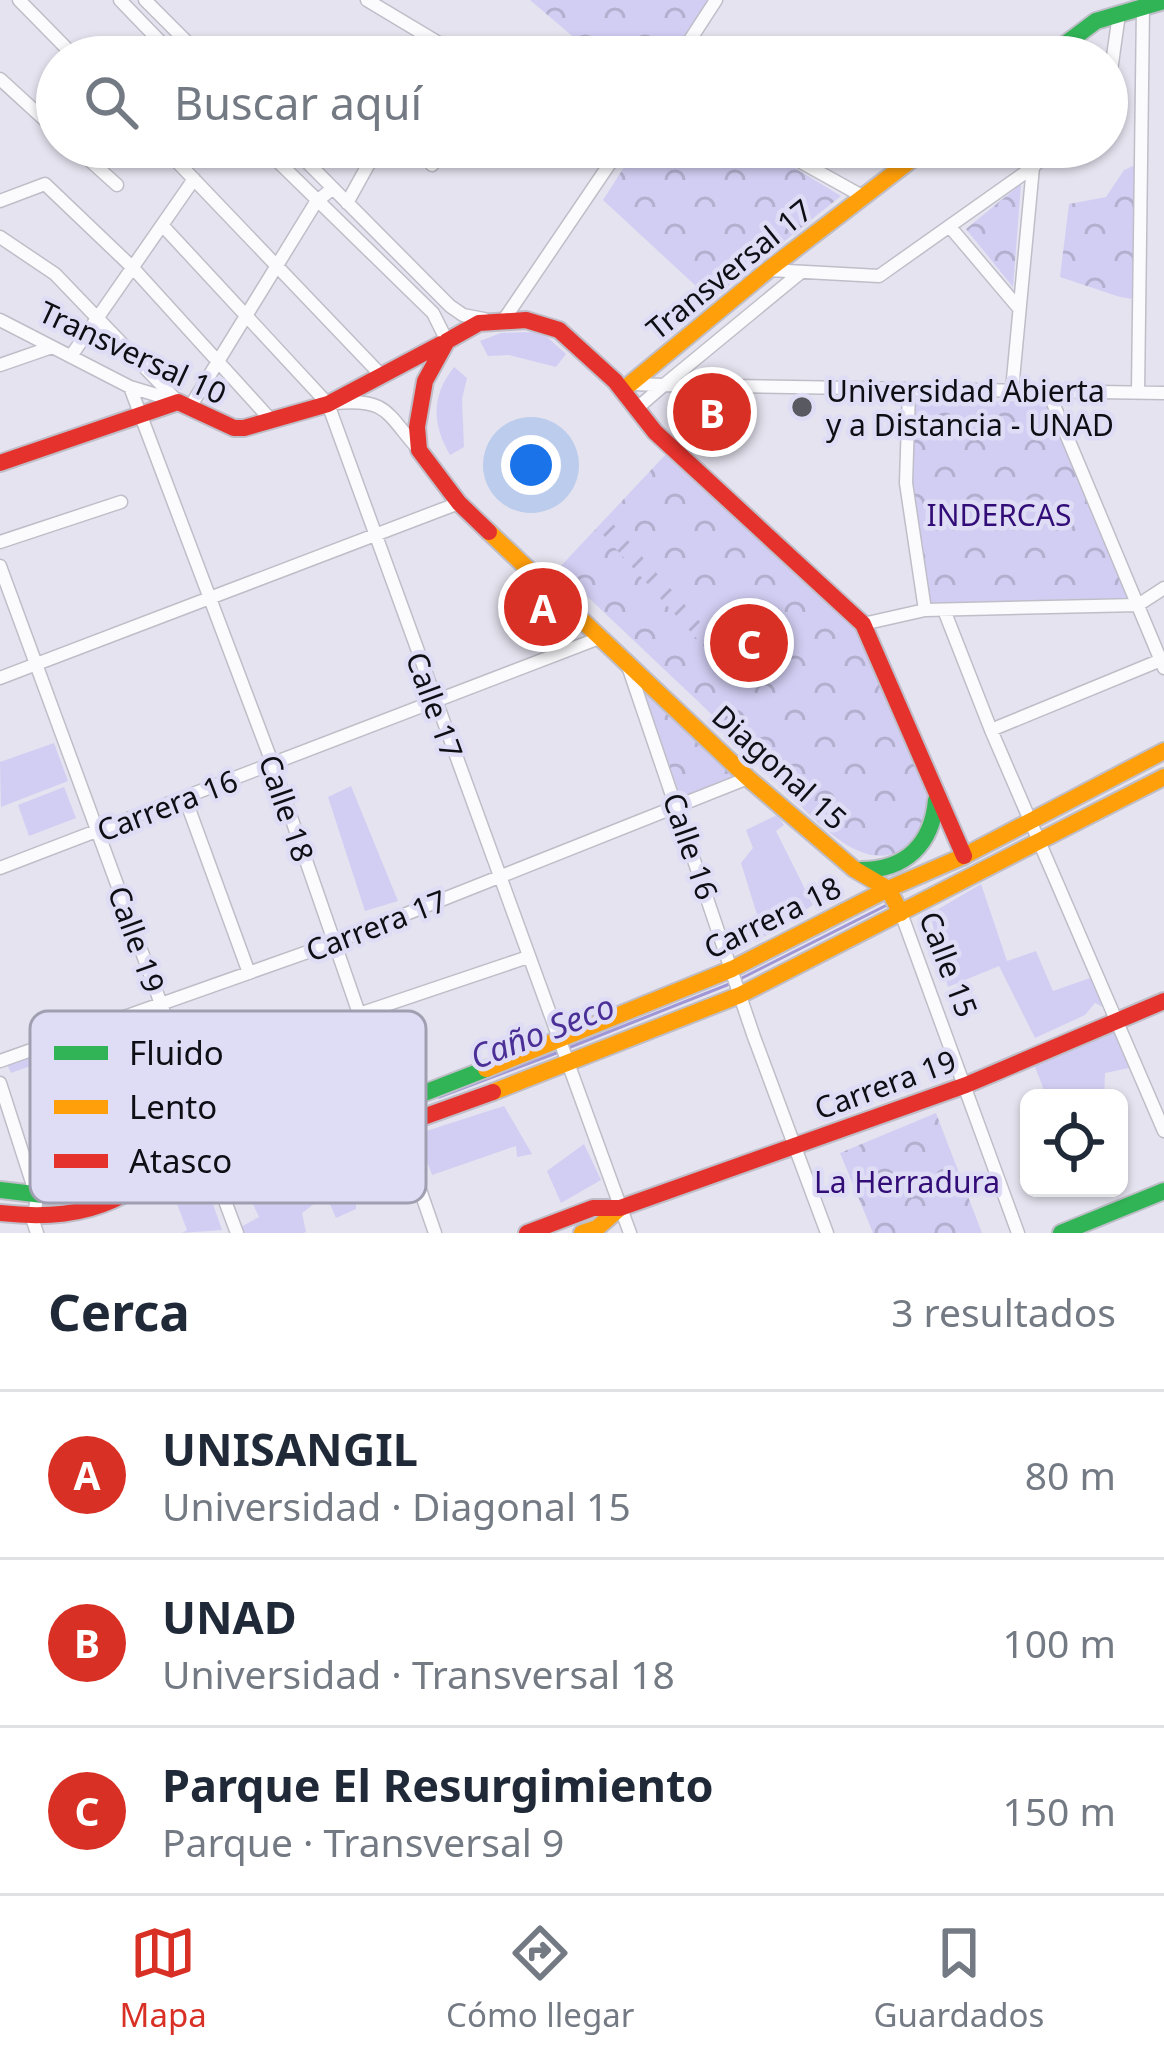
<!DOCTYPE html>
<html lang="es">
<meta charset="utf-8">
<style>
:root{--surface:#fff;--page:#f2f2f3;--text:#1f2937;--muted:#747a83;--line:#e0e1e3;--accent:#d93025}
body{margin:0;font-family:"Noto Sans",sans-serif;background:var(--page);color:var(--text)}
.controls{position:absolute;right:36px;bottom:36px;display:grid;overflow:hidden;border-radius:18px;box-shadow:0 3px 9px #0004}
.controls button{width:108px;height:108px;display:grid;place-items:center;padding:0;border:0;border-bottom:3px solid var(--line);background:var(--surface);color:var(--text);font:60px sans-serif}
.you{position:absolute;left:531px;top:465px;width:42px;height:42px;margin:-30px;border:9px solid #fff;border-radius:50%;background:#1a73e8;box-shadow:0 0 0 18px #1a73e833}
.badge{display:grid;place-items:center;width:78px;height:78px;border-radius:50%;background:var(--accent);color:#fff;font-size:39px;font-weight:700}
.pin{position:absolute;translate:-50% -50%;border:6px solid #fff;box-shadow:0 3px 12px #0006}
.list{margin:0;padding:0;list-style:none}
h2{display:flex;justify-content:space-between;align-items:center;height:156px;margin:0;padding:0 48px;font-size:51px}
h2 small{font-size:39px;font-weight:400;color:var(--muted)}
.list li{display:grid;grid-template-columns:78px 1fr auto;gap:36px;align-items:center;box-sizing:border-box;height:168px;padding:0 48px;border-top:3px solid var(--line)}
.list b{display:block;font-size:45px;white-space:nowrap}
.list p{margin:0;font-size:39px;white-space:nowrap;color:var(--muted)}
.list em{font-size:39px;font-style:normal;color:var(--muted)}
.icon{flex:none;width:66px;height:66px;fill:none;stroke:currentColor;stroke-width:2;stroke-linecap:round;stroke-linejoin:round}
.map{position:relative;flex:none;width:1164px;height:1233px;overflow:hidden}
.search{position:absolute;background:var(--surface);box-shadow:0 3px 9px #0004;left:36px;right:36px;top:36px;height:132px;display:flex;align-items:center;gap:30px;box-sizing:border-box;padding:0 42px;border-radius:66px;color:var(--muted);font-size:45px}
.sheet{height:660px;background:var(--surface)}
nav{display:flex;justify-content:space-around;align-items:center;box-sizing:border-box;height:168px;border-top:3px solid var(--line);background:var(--surface);font-size:33px;color:var(--muted)}
nav a{display:grid;justify-items:center;gap:6px}
nav .on{color:var(--accent)}
.map>svg:first-child{display:block}
.grass{fill:#d2cef3}
.forest{fill:url(#forest-crowns)}
.garden{fill:url(#garden-furrows)}
.lines{fill:none;stroke-linecap:round;stroke-linejoin:round}
.stream{stroke:#a097d6;stroke-width:3}
.street-casing{stroke:#bfbec8;stroke-width:15}
.fast-casing{stroke:#bfbec8;stroke-width:20}
.slow-casing{stroke:#bfbec8;stroke-width:20}
.jam-casing{stroke:#bfbec8;stroke-width:20}
.street{stroke:#fbfbfd;stroke-width:12}
.fast{stroke:#30b455;stroke-width:16}
.slow{stroke:#ff9f0a;stroke-width:16}
.jam{stroke:#e5322d;stroke-width:16}
.poi-dot{fill:#595961;stroke:#dfddf5;stroke-width:4.5}
.labels{text-anchor:middle;dominant-baseline:central;stroke-width:9;stroke-linejoin:round;paint-order:stroke}
.street-label{font-size:30px;fill:#0e0e15;stroke:#dfddf5}
.poi-label{font-size:30px;fill:#0e0e15;stroke:#dfddf5;text-anchor:start}
.park-label{font-size:30px;fill:#330d77;stroke:#dfddf5}
.water-label{font-size:33px;font-style:italic;fill:#4a3096;stroke:#dfddf5}
.key{fill:#dfddf5;stroke:#a09fb2;stroke-width:3}
.key-label{font-size:33px;fill:#0e0e15}
</style>
<div class="map">
<svg width="1164" height="1233" viewBox="0 0 1164 1233">
<defs>
<pattern id="forest-crowns" width="20" height="18" patternUnits="userSpaceOnUse" patternTransform="scale(3)"><rect width="20" height="18" fill="#d2cef3"/><path d="M2 6a3 3 0 1 1 6 0M12 15a3 3 0 1 1 6 0" fill="none" stroke="#b3b0cf"/></pattern>
<pattern id="garden-furrows" width="10" height="10" patternUnits="userSpaceOnUse" patternTransform="scale(3)"><rect width="10" height="10" fill="#d2cef3"/><path d="M-1 1l2-2M0 10L10 0M9 11l2-2" fill="none" stroke="#b3b0cf"/></pattern>
</defs>
<rect width="100%" height="100%" fill="#e4e3ef"/>
<path class="grass" d="M533,332l14,5 19,17 -10,13 -47,-12 -21,1 -8,-15 21,-8z
M454,367l13,11 -5,21 2,48 -14,8c-18,-31 -19,-59 4,-88z
M54,743l14,38 -67,26 -1,-45z
M351,786l47,115 -33,10 -37,-114z
M64,787l12,31 -47,18 -11,-31z
M777,815l7,10 -8,6 37,74 -49,32 -23,-74 12,-15 -7,-18z
M981,884l26,77 29,-10 17,40 40,-14 14,32 -12,-6 -10,12 -50,23 -36,-72 -51,21 -18,-73z
M1114,1023l20,44 -29,6 -1,25h-57l-15,-39z
M95,1033l15,63 -30,9 12,28 -11,5 -15,-48 18,-8 -9,-32 -64,23 -5,-11z
M504,1106l28,48 -15,3 -1,-11 -84,29 -15,-41z
M267,1127l118,20 11,40 -40,9v13l-20,9 -10,-23 -24,18 4,19 -3,1h-64l-2,-4 22,-12 -20,-43 -20,2 -2,-9 48,-11z
M584,1144l17,36 -40,23 -14,-32z
M197,1158l25,72 -40,3 5,-3 -19,-50z"/>
<path class="forest" d="M530,0h185l-36,57h-82z
M637,147h123l81,49 -130,104 -108,-100z
M1140,163v137l-20,-3 -60,-20 9,-73 37,-7 18,-27z
M1021,184l-8,103 -47,-58z
M1046,400l83,198 -206,5 -17,-119 2,-80z
M668,452l189,176 72,168c-1,38 -29,73 -70,55 -37,-15 -86,-76 -115,-105 -61,-60 -124,-118 -186,-177z
M643,689l93,89 -55,21z
M936,1113l46,120h-109l-33,-80z"/>
<path class="garden" d="M607,517l147,166 -9,9 -148,-164z"/>
<g class="lines">
<path class="stream" d="M740,979l147,-74
M568,1048l164,-65
M439,1097l120,-45
M203,1120c44,-34 103,-17 152,-5
M174,1150l21,-24
M42,1209l61,-11"/>
<defs>
<path id="street" d="M19,0l56,57
M120,0l55,57
M145,0l57,57
M367,0l95,57
M679,57l37,-57
M0,79l57,52
M1107,99l12,-85
M75,147l42,38
M163,147l218,228
M263,147l170,166 14,28
M292,147l158,159 13,9 21,4
M774,147l88,49
M432,165l13,-18
M0,201l45,-17 88,84 138,152
M347,203l31,-56
M163,226l165,178 302,829
M950,227l67,79
M0,237l55,37 123,128
M769,270l110,6 154,-109 22,-20
M0,320l130,67 43,13
M503,321l118,-174
M71,356l123,-177
M0,365l52,-18
M632,384l32,1 136,-112
M130,387l143,378 162,468
M909,390l-3,93 19,127
M1012,390l21,-223
M1048,391l116,277
M1138,392l5,-385
M335,403c53,-5 51,10 84,47
M190,407l126,-205 17,-14
M636,409l28,-24 500,8
M0,542l121,-40
M0,566l161,438 36,105 4,28 36,96
M944,610l47,120 173,401
M863,624l62,-14 213,-5 26,-17
M629,669l125,368 73,196
M0,678l459,-175
M991,730l170,-70
M185,798l64,175
M0,868l602,-231
M901,913l117,320
M359,1014l169,-57
M0,1061l333,-118 415,-165
M0,1083l37,115 -4,23 4,12"/>
<path id="fast" d="M1048,57l48,-36 68,-20
M861,870c45,0 71,-26 75,-70
M0,1190l51,6 41,-7 36,-20 70,-60 33,-15 67,-3 59,16 26,2 103,-40
M1061,1233l103,-42"/>
<path id="slow" d="M623,390l145,-120 160,-123
M489,532l259,246 106,91 34,20 13,24
M486,1069l246,-100 156,-80 76,-33 200,-105
M493,1092l247,-97 424,-218
M582,1233l15,-5 23,-20"/>
<path id="jam" d="M0,463l178,-61 56,26h10l84,-24 113,-60
M489,532l-30,-29 -40,-53 -2,-23 8,-46 22,-40 32,-18 47,-3 33,10 56,51 40,51 208,192 101,232
M0,1213c109,12 142,-27 221,-93l35,-8 39,-1 62,17 30,2 106,-38
M527,1233l66,-25h27l346,-123 198,-84"/>
</defs>
<use href="#street" class="street-casing"/>
<use href="#fast" class="fast-casing"/>
<use href="#slow" class="slow-casing"/>
<use href="#jam" class="jam-casing"/>
<use href="#street" class="street"/>
<use href="#fast" class="fast"/>
<use href="#slow" class="slow"/>
<use href="#jam" class="jam"/>
</g>
<circle class="poi-dot" cx="802" cy="407" r="12"/>
<g class="labels">
<g class="street-label">
<text transform="translate(729 269) rotate(-39)">Transversal 17</text>
<text transform="translate(133 352) rotate(25)">Transversal 10</text>
<text transform="translate(435 705) rotate(70)">Calle 17</text>
<text transform="translate(780 767) rotate(42)">Diagonal 15</text>
<text transform="translate(167 805) rotate(-21)">Carrera 16</text>
<text transform="translate(287 808) rotate(71)">Calle 18</text>
<text transform="translate(691 846) rotate(71)">Calle 16</text>
<text transform="translate(772 917) rotate(-26)">Carrera 18</text>
<text transform="translate(376 925) rotate(-21)">Carrera 17</text>
<text transform="translate(137 939) rotate(70)">Calle 19</text>
<text transform="translate(949 964) rotate(69)">Calle 15</text>
<text transform="translate(885 1084) rotate(-20)">Carrera 19</text>
</g>
<g class="poi-label">
<text x="826" y="390">Universidad Abierta<tspan x="826" dy="34">y a Distancia - UNAD</tspan></text>
</g>
<g class="park-label">
<text x="999" y="514">INDERCAS</text>
<text x="907" y="1181">La Herradura</text>
</g>
<g class="water-label">
<text transform="translate(542 1031) rotate(-21)">Caño Seco</text>
</g>
</g>
<rect x="30" y="1011" width="396" height="192" rx="18" class="key"/>
<rect x="54" y="1046" width="54" height="14" fill="#30b455"/>
<rect x="54" y="1100" width="54" height="14" fill="#ff9f0a"/>
<rect x="54" y="1154" width="54" height="14" fill="#e5322d"/>
<g class="key-label">
<text x="129" y="1065">Fluido</text>
<text x="129" y="1119">Lento</text>
<text x="129" y="1173">Atasco</text>
</g>
</svg>
<div class="controls">
<button><svg class="icon" aria-label="locate" viewBox="0 0 24 24"><circle cx="12" cy="12" r="6"/><path d="M12 2v4M12 18v4M2 12h4M18 12h4"/></svg></button>
</div>
<div class="you"></div>
<div class="pin badge" style="left:543px;top:607px">A</div>
<div class="pin badge" style="left:712px;top:412px">B</div>
<div class="pin badge" style="left:749px;top:643px">C</div>
<div class="search"><svg class="icon" aria-label="search" viewBox="0 0 24 24"><circle cx="10" cy="10" r="6"/><path d="M15 15l6 6"/></svg>Buscar aquí</div>
</div>
<section class="sheet">
<h2>Cerca<small>3 resultados</small></h2>
<ul class="list">
<li><span class="badge">A</span><div><b>UNISANGIL</b><p>Universidad · Diagonal 15</p></div><em>80 m</em></li>
<li><span class="badge">B</span><div><b>UNAD</b><p>Universidad · Transversal 18</p></div><em>100 m</em></li>
<li><span class="badge">C</span><div><b>Parque El Resurgimiento</b><p>Parque · Transversal 9</p></div><em>150 m</em></li>
</ul>
</section>
<nav>
<a class="on"><svg class="icon" aria-label="map" viewBox="0 0 24 24"><path d="M3 6l6-2 6 2 6-2v14l-6 2-6-2-6 2zM9 4v14M15 6v14"/></svg>Mapa</a>
<a><svg class="icon" aria-label="directions" viewBox="0 0 24 24"><path d="M12 3l9 9-9 9-9-9zM9 14v-3h6M13 9l2 2-2 2"/></svg>Cómo llegar</a>
<a><svg class="icon" aria-label="saved" viewBox="0 0 24 24"><path d="M7 4h10v16l-5-4-5 4z"/></svg>Guardados</a>
</nav>
